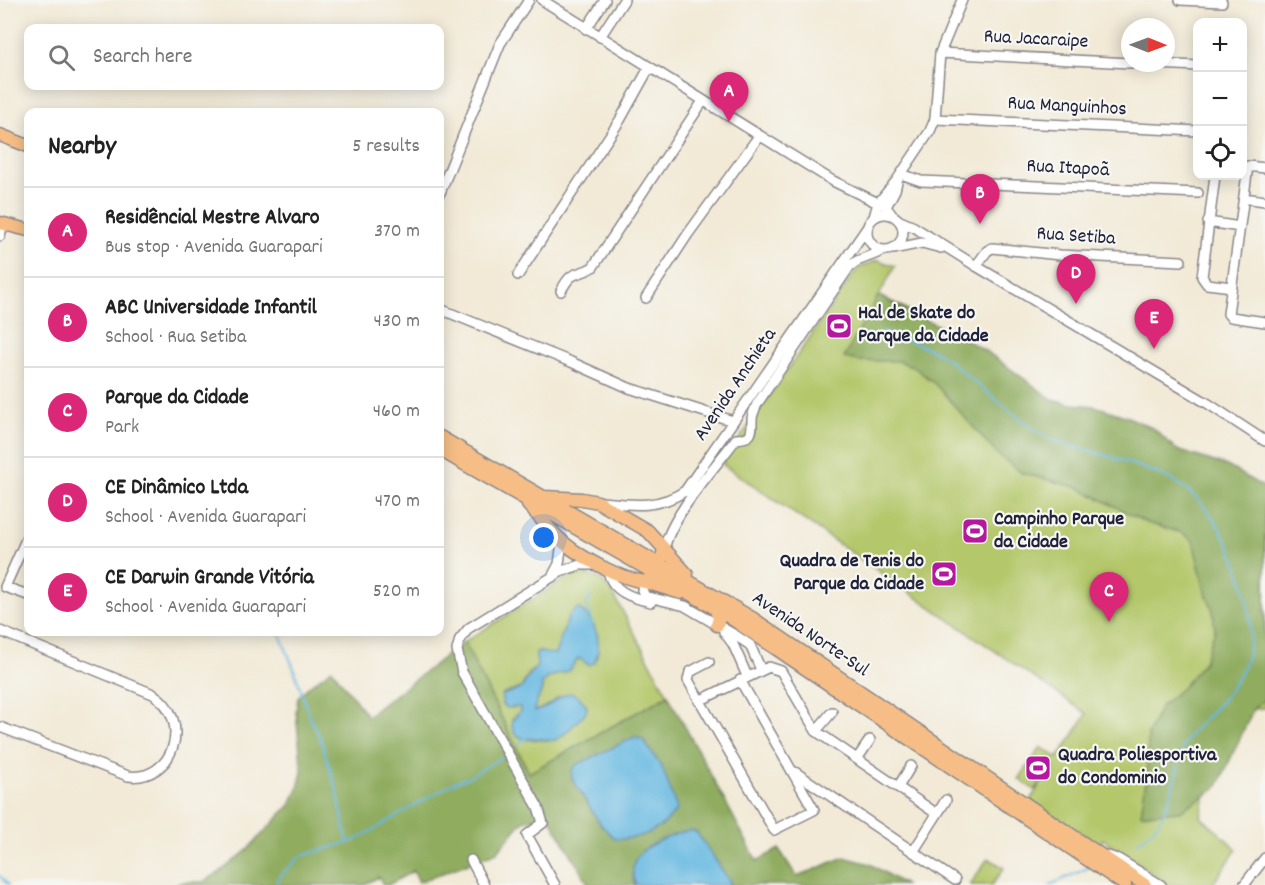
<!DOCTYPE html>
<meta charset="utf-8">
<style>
:root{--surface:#fff;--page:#f6f6f6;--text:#222;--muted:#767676;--line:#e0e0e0;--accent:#db2777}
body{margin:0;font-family:Dekko,sans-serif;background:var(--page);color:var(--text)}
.controls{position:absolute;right:18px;top:18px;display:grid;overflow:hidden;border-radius:12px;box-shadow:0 3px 15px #0003}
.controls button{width:54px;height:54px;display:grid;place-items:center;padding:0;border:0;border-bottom:2px solid var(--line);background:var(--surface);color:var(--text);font:30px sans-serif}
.compass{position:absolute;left:1121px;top:18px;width:54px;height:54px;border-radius:50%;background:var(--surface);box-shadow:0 3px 15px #0003;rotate:91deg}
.you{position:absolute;left:544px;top:538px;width:21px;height:21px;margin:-15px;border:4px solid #fff;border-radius:50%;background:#1a73e8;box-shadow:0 0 0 9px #1a73e833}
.badge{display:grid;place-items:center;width:39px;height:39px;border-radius:50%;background:var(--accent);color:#fff;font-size:20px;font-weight:700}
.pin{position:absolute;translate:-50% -50px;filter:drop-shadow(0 2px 3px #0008)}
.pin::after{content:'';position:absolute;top:32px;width:21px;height:18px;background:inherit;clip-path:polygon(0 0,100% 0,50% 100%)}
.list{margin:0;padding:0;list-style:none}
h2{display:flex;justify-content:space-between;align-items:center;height:78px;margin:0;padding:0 24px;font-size:26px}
h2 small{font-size:20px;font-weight:400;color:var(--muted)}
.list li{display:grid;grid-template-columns:39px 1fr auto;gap:18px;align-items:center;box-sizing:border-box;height:90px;padding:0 24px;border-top:2px solid var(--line)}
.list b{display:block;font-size:22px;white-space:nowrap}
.list p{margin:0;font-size:20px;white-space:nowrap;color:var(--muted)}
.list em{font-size:20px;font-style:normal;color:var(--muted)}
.icon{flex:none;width:33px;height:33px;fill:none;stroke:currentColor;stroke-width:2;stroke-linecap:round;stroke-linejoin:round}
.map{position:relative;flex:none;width:1265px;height:885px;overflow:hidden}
.search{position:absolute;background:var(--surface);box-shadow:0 3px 15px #0003;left:24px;top:24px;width:420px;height:66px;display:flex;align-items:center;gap:15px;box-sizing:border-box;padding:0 21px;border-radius:12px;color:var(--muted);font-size:22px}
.panel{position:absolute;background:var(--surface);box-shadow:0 3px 15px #0003;left:24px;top:108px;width:420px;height:528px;border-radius:12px}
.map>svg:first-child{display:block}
.green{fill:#b4c76a;stroke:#6b7452;stroke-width:1.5;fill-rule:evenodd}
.forest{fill:#8fac5e;stroke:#58674c;stroke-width:1.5;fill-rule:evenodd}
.water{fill:#65b8e1;stroke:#446d8e;stroke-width:1.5}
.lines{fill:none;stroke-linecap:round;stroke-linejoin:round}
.stream{stroke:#65b8e1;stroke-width:2}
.minor-casing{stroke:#8a8689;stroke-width:12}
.major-casing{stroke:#8a8689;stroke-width:15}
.minor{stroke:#fff;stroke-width:9}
.major{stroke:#f6be86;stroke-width:12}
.labels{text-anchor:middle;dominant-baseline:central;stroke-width:4.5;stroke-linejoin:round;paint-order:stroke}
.street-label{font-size:20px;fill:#22223b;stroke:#f6f6f2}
.poi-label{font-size:20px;font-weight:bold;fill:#22223b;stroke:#f6f6f2;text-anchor:start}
</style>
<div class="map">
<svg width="1265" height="885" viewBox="0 0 1265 885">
<rect width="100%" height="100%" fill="#f6f6f2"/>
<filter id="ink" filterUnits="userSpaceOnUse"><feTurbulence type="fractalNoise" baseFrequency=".0167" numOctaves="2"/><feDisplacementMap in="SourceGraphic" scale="12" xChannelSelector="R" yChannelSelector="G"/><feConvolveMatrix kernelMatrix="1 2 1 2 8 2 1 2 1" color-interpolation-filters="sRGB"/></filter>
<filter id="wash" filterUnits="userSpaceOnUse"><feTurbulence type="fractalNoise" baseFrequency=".008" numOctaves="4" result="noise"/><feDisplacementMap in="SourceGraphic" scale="24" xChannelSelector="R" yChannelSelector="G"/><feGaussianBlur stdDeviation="1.35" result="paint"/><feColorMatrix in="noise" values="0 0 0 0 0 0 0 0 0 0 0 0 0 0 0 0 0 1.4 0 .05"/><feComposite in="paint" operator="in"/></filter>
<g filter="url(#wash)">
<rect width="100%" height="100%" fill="#f2ead7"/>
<path class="green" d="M877,260l18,6 -16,30 24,11 362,229v172l-13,1 -41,50 -10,58 36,32 -25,36h-43l-66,-46 -6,7 -67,-46 14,-22 -9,12 -16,-11 22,-32 17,11 29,-44 -365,-250 135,-195z
M576,572l23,6 13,14 56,103 -139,78 -65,-131zM582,611l4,4 12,21 -9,29 -10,-7 -15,15c-9,0 -16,4 -22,11v5l-8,19 1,3 16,-7 7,-7 28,15 -24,24 -7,4h-29l-14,-20 8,-8v-5l-6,-1 -11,-12 18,-6 8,-15 8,-6 -1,-11 2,-5 10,3h7l14,-38z
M988,858l16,10 -12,17h-22z"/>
<path class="forest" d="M878,296l83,41 26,15 65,47 19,5 24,2 33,11 26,12 23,21 50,16 38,22v211l-11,9 -37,80 -37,23 -39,3 6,-40 1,-40 13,-28 22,-19 21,-25 11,-32 -2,-19 -8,-21 -12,-49 -10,-8 -36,-10 -68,-35 -57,-15 -24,-18 -63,-71 -21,-17 -15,-6h-40l-15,-3z
M464,642l65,131 139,-78 89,166 22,-12 18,28 47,-20 26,7 35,21h-173l-35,-52c-38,-3 -44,19 -64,47l3,5h-47l-40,-69 -26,5 -26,31 -78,30 -6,-11 -25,14h-5l-4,-8 -16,8h-190l11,-3h19l14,-8 28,-22 45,-47 8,-16 4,-17 -6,-60 2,-15 11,-11 23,-17 35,47zM635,737l8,3 20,29 11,44 -13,14 -89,-56 4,-6z"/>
<path class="water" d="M578,608c18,12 26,36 16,55l-5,2 -11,-7 -8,12 -23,8 -5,6v5l-8,20 1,2c23,-3 30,-35 52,-5l-1,6c-7,7 -22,25 -31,28 -4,2 -9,-1 -14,-1 -15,-2 -30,4 -29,-19l8,-8v-5l-13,1 -5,-3v-9c6,-5 14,-3 19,-8 6,-7 8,-15 16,-21l-1,-15 19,2 14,-38z
M635,737l8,3 20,29 14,40c-14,21 -37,31 -62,30l-14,-14 -29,-46v-8l4,-6z
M693,831l4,2 35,52h-96c-5,-9 -4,-24 4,-32 9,-9 41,-23 53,-22z"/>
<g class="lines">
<path class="stream" d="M882,331c19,8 42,13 59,24 9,5 17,13 25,20 27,21 53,46 83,63 16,8 35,11 52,16 23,7 47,15 69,25 54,25 95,129 75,184 -7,16 -18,33 -30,45 -8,9 -18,17 -25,27 -6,7 -8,16 -10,25 -10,33 -11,62 -42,82
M591,595l-5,11 5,8 1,11
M279,632l15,37 16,49 10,19 17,54 11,52
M519,744l8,-7
M0,876l8,9
M276,885l5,-10 20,-19 55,-16 99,-58 12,-4 35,-21
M1050,885l40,-18"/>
</g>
</g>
<g filter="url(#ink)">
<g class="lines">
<defs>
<path id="minor" d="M542,0l291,181 53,26 6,8
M1180,0l42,2
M586,29l19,-29
M600,37l24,-37
M940,53l190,10
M1135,63l63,3
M935,119l263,12
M1265,168l-17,-2 -20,148 3,3 34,5
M901,174l20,7 277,12
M1215,176l-13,101 5,7 25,3
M440,193l60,-149 29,-44
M1244,198l21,3
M886,207l9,-17 2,-8
M867 232a18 18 0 1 1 36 0a18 18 0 1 1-36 0Z
M874,217l4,-14 19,-23 33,-49 5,-12 5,-66 22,-53
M900,221l14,6 62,39 231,137 58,38
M1208,222l32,5
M0,236l3,-13
M893,249l29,-6 19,5
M976,266l11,-15 5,-3 68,7 121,6
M518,275l102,-155 29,-52
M561,291c12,-23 14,-13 32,-24l110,-166
M646,298l42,-64 71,-98
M440,309l131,53 58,26 104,33
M601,502c31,3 57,7 84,-11l184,-266
M28,535l-23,52 23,8
M664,550c7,-35 50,-81 72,-111 17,-1 16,-6 16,-20 0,-4 3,-10 5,-15l93,-138 7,-5 28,-11
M608,570c3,21 24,28 43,32
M552,577l7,-13 3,-23
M645,582l-3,8 3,6 40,10 53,31 12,8 11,25
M0,631l153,63c41,26 20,88 -25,82l-128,-49
M724,632l9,12 14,32
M709,662l-19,10 -2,8 86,150 40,-20 -74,-130
M699,701l70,-34 12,4 35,60 121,83
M816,731l16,-19
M857,759l13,-19
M795,772l160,108
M898,787l13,-21
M913,852l33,-52
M1108,856l12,4 41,25
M471,860l13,25
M555,885l-28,-50 16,-12 -5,-16 -76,-135 -5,-22 3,-11 9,-11 93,-57 18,-6h16
M1244,885l21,-27"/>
<path id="major" d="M0,135l28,11
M0,223l28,7
M440,437l312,181 393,267
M440,450l282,162 403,273
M545,497l37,2 16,3 50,29 39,43
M528,505c12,12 23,27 36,38 21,17 55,35 81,39 12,-7 15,-19 19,-32
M645,582l36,11
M715,608l4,10 -2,7"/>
</defs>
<use href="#minor" class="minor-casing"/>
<use href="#major" class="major-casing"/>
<use href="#minor" class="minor"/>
<use href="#major" class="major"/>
</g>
</g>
<defs>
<symbol id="stadium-square" viewBox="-11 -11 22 22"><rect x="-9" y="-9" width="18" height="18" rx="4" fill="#b5179e" stroke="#f6f6f2"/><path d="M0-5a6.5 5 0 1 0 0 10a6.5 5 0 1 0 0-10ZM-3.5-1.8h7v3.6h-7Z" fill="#fff"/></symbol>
</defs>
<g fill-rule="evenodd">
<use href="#stadium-square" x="824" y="311" width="30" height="30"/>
<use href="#stadium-square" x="960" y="516" width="30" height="30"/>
<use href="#stadium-square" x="929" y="559" width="30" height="30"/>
<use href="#stadium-square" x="1023" y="753" width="30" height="30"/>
</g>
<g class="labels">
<g class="street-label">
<text transform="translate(1036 40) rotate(3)">Rua Jacaraipe</text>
<text transform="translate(1067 107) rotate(3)">Rua Manguinhos</text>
<text transform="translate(1068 169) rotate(3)">Rua Itapoã</text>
<text transform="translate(1076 237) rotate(4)">Rua Setiba</text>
<text transform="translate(736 385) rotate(-56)">Avenida Anchieta</text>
<text transform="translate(810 635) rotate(34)">Avenida Norte-Sul</text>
</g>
<g class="poi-label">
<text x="858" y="314">Hal de Skate do<tspan x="858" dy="23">Parque da Cidade</tspan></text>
<text x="994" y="520">Campinho Parque<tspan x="994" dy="23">da Cidade</tspan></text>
<text x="924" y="562" text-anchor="end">Quadra de Tenis do<tspan x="924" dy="23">Parque da Cidade</tspan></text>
<text x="1058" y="756">Quadra Poliesportiva<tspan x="1058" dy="23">do Condominio</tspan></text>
</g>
</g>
</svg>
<div class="controls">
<button>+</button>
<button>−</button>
<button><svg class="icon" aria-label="locate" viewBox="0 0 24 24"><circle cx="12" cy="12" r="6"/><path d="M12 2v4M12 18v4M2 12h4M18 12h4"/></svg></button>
</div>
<svg class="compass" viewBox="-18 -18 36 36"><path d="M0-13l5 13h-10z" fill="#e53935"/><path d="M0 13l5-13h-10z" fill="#767676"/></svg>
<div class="you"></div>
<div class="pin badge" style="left:729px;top:122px">A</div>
<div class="pin badge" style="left:980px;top:224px">B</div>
<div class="pin badge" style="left:1109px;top:622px">C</div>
<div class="pin badge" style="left:1076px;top:304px">D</div>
<div class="pin badge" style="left:1154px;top:349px">E</div>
<div class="search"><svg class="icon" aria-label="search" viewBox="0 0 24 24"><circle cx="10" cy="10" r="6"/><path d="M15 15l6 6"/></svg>Search here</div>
<section class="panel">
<h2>Nearby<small>5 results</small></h2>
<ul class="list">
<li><span class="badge">A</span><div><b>Residêncial Mestre Alvaro</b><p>Bus stop · Avenida Guarapari</p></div><em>370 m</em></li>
<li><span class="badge">B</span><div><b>ABC Universidade Infantil</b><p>School · Rua Setiba</p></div><em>430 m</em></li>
<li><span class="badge">C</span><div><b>Parque da Cidade</b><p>Park</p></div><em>460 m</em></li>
<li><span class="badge">D</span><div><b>CE Dinâmico Ltda</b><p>School · Avenida Guarapari</p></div><em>470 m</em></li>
<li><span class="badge">E</span><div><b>CE Darwin Grande Vitória</b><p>School · Avenida Guarapari</p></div><em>520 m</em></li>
</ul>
</section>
</div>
